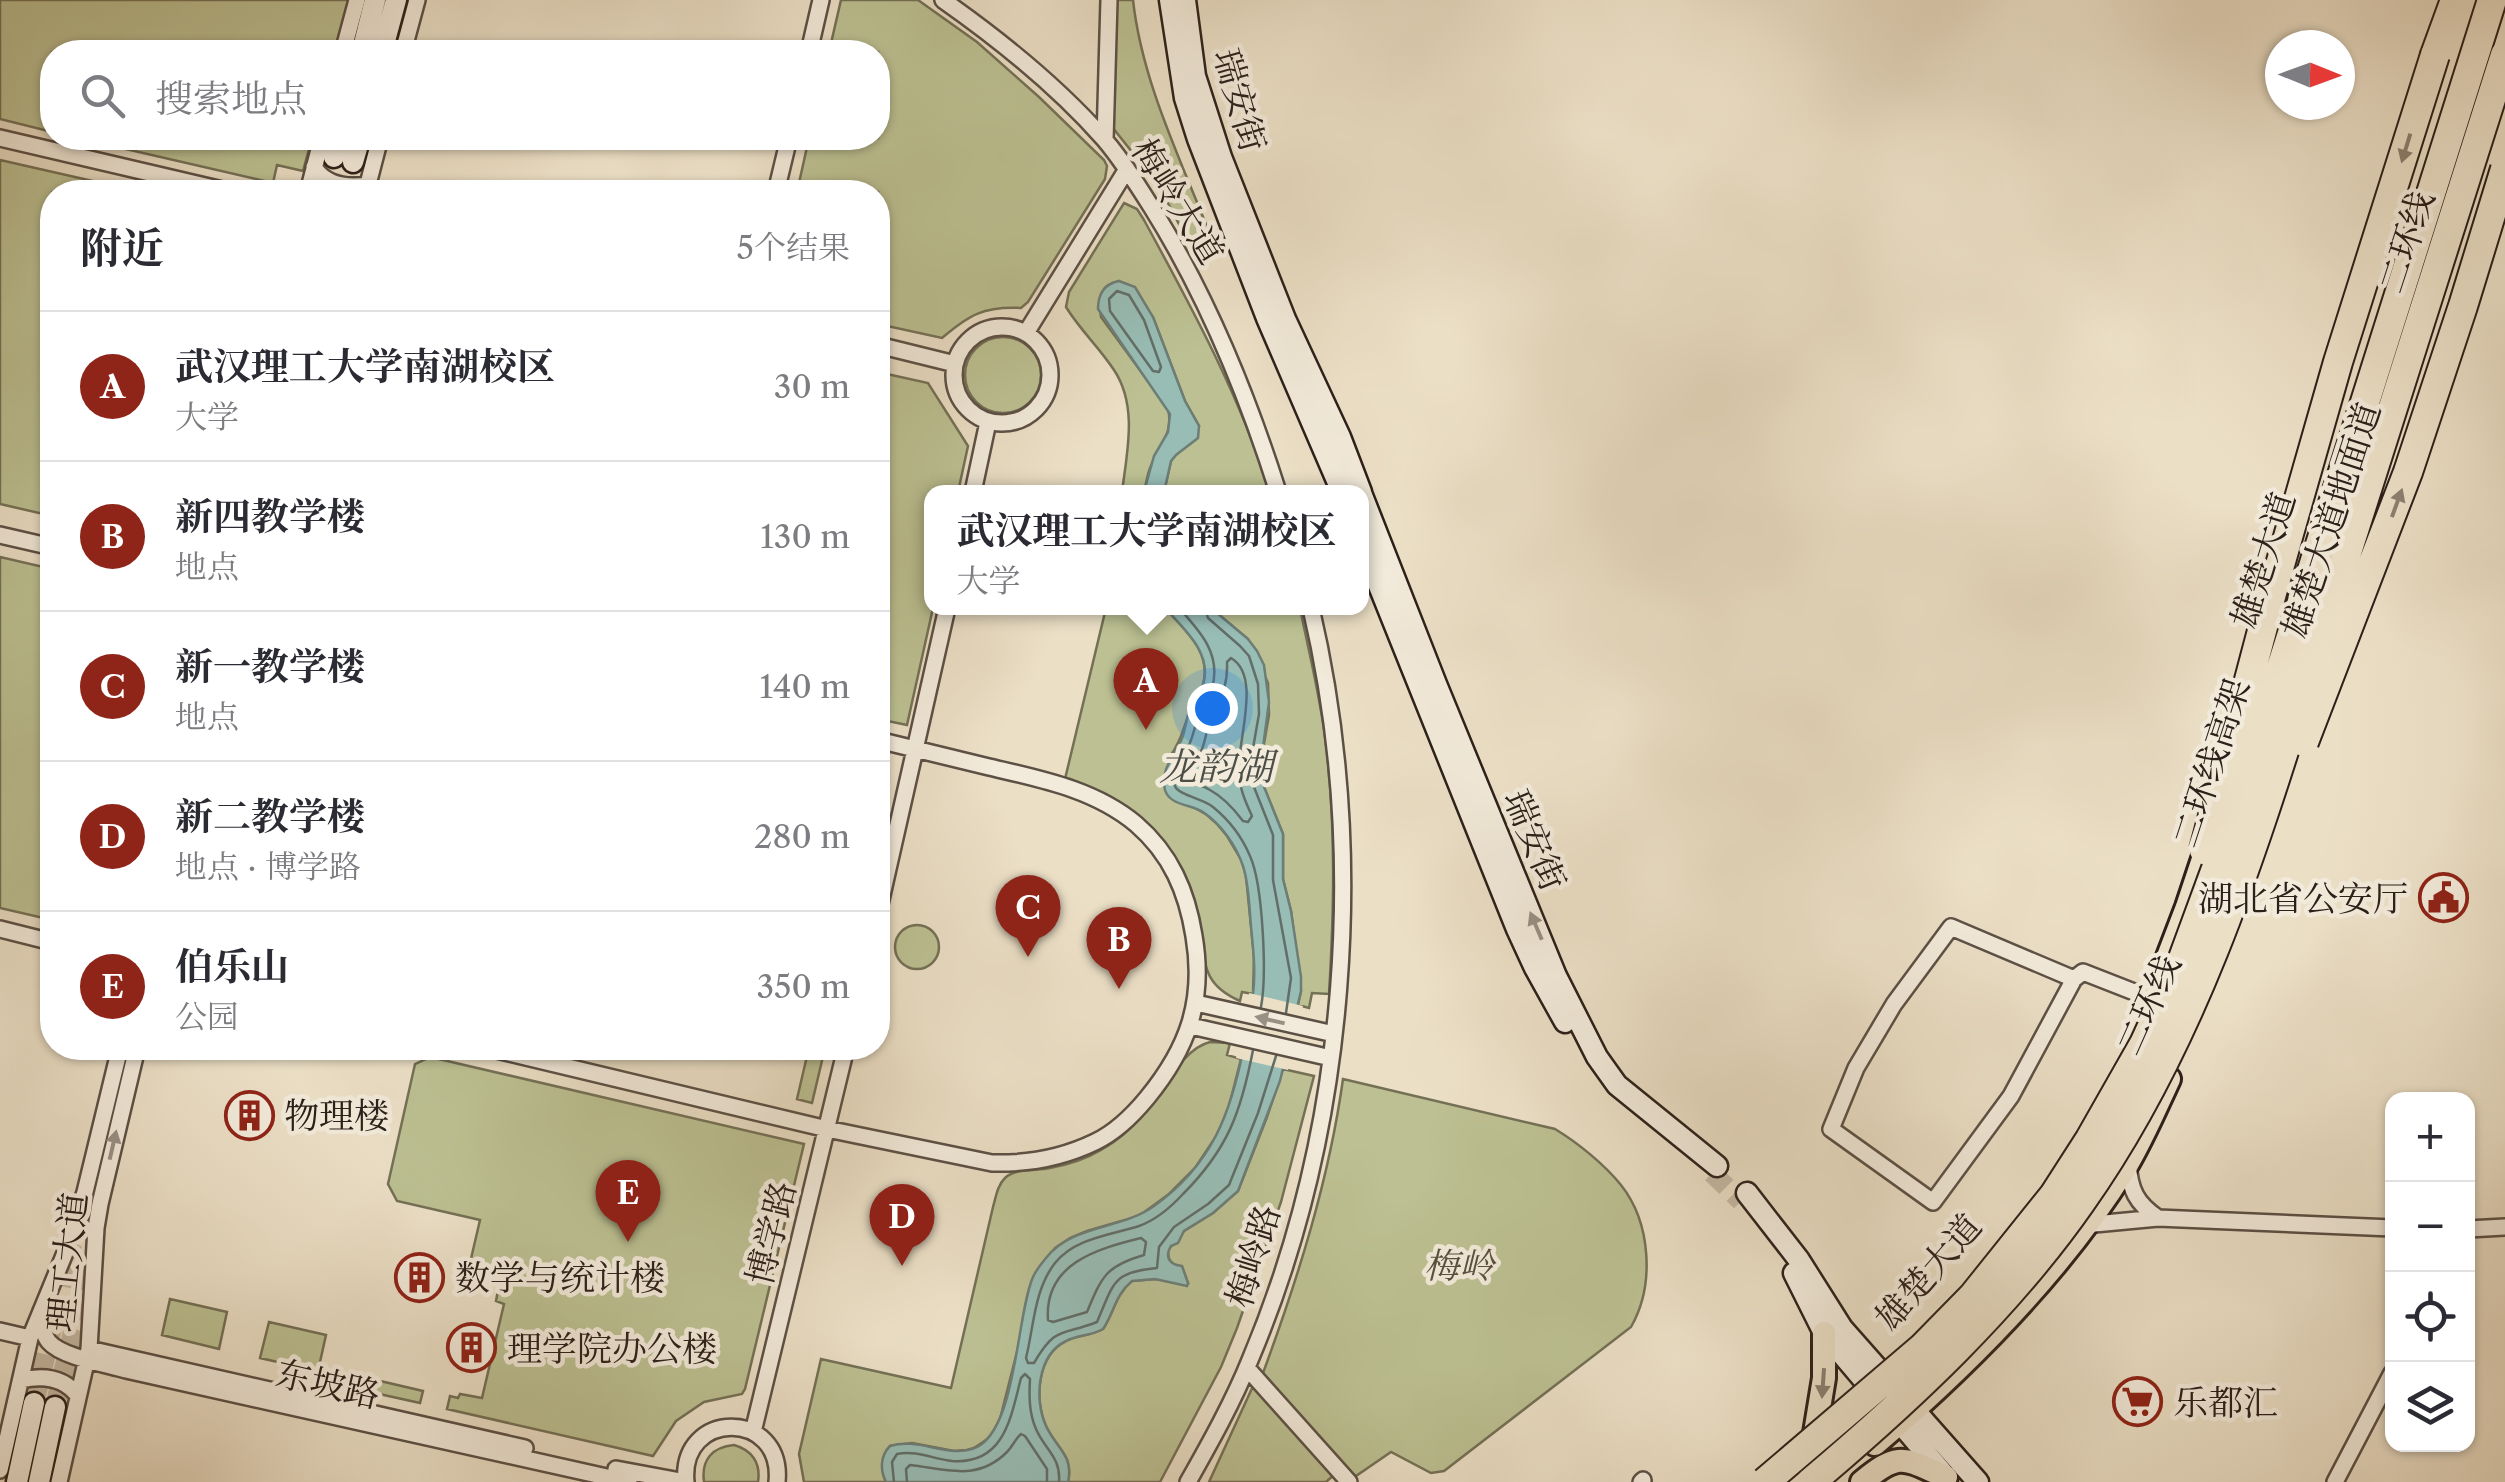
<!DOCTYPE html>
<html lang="zh">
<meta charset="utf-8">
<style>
:root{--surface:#fff;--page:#f2f2f3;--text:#2b2b33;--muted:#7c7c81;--line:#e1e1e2;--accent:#8f2418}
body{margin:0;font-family:"Libre Caslon Text","Noto Serif SC",serif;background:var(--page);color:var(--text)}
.controls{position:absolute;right:30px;bottom:30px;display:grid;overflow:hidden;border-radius:20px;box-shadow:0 2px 8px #0004}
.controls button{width:90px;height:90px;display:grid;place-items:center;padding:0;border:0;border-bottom:2px solid var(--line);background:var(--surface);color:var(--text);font:50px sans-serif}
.compass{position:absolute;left:2265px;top:30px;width:90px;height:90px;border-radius:50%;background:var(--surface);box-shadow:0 2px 8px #0004;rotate:91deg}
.you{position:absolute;left:1212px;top:708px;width:35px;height:35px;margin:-25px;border:8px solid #fff;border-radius:50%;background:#1a73e8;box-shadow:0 0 0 15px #1a73e833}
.badge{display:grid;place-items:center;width:65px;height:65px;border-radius:50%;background:var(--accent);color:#fff;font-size:32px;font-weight:700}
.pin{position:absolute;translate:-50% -82px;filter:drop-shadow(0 2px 5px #0008)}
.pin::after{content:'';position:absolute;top:52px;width:35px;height:30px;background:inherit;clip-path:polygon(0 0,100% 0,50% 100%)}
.popup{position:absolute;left:924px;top:485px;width:445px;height:130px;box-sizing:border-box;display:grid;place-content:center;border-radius:20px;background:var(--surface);filter:drop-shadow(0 2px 8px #0005);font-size:32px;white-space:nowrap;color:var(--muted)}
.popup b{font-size:38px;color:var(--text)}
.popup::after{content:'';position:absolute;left:50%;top:100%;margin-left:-20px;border:20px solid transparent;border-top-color:var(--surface)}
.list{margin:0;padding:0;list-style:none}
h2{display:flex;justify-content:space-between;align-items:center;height:130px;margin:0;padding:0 40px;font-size:42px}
h2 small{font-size:32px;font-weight:400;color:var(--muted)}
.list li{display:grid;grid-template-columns:65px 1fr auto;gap:30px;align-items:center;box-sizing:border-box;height:150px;padding:0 40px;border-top:2px solid var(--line)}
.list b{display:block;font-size:38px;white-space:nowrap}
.list p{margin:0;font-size:32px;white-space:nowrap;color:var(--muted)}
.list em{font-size:32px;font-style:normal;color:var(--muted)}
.icon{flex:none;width:55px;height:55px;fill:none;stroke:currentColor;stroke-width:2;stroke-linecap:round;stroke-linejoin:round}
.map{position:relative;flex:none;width:2505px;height:1482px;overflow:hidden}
.search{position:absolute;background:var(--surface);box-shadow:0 2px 8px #0004;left:40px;top:40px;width:850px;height:110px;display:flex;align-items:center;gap:25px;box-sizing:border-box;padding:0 35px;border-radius:40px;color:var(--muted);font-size:38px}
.panel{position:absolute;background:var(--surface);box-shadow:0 2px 8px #0004;left:40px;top:180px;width:850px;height:880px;border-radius:40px}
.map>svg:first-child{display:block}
.green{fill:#bcc092;stroke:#747056;stroke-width:2.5}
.water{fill:#98bdb5;stroke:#6d7e77;stroke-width:2.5}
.pier{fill:#ebdfc6}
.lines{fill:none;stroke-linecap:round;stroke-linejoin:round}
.shore{stroke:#626e68;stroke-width:2.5}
.secondary-tunnel{stroke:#c5b9a4;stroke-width:20;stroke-dasharray:20 10;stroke-linecap:butt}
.street-casing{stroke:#5c5045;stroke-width:20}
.secondary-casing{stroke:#2c201a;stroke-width:25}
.primary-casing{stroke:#2c201a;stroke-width:28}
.highway-casing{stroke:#2c201a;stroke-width:32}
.street{stroke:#f2eada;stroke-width:15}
.secondary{stroke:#f2eada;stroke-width:20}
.primary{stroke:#ebdfc6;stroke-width:22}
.highway{stroke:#ebdfc6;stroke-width:28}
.highway-bridge-casing{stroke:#2c201a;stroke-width:32;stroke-linecap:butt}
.highway-bridge{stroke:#ebdfc6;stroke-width:28}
.oneway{fill:#8c8070}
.oneway2{fill:#998f84}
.labels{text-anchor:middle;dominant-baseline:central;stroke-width:9;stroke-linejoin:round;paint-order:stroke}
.street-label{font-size:35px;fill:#2c201a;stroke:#f2eada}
.poi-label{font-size:35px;fill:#2c201a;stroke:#f2eada;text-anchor:start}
.park-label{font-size:35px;font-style:italic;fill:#57503e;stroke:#f2eada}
.water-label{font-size:38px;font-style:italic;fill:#4c4f48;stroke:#f2eada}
</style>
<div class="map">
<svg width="2505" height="1482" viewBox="0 0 2505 1482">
<rect width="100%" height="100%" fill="#ebdfc6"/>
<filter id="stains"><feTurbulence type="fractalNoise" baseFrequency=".002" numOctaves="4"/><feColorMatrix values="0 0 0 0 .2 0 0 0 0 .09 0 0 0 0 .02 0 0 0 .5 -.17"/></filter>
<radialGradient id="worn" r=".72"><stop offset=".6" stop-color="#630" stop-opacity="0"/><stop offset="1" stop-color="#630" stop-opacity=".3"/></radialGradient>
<path class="green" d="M0,0h349l-14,52h-283v80l-52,-13z
M841,0h77l59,42 62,55 65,63 3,6 -2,13 -77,123 -7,6c-37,-2 -52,7 -79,30l-64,-14v-132h-81l12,-54h69v-86h-49z
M1117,0h16c9,82 48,160 78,237l-20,10 -32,-61 -46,-58z
M78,138h234l-9,33 -26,-6 -4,18z
M0,160l141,32h-89v324l-52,-12z
M1124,203l13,6 7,11c48,88 96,176 126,272h-106l7,-31 28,-35 -14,-25 -32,-84 -34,-36c-20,4 -21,18 -18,36l66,90c9,23 -9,41 -17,61 -3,8 -4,16 -6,24h-22c5,-40 16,-86 -8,-122 -15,-23 -34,-40 -48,-63l3,-15z
M965 375a38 38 0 1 1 76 0a38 38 0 1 1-76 0Z
M878,372l50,11 40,63 -10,46h-27v116h2l-26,117 -29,-6z
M0,557l52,12v351l-52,-12z
M1106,608h59c19,21 47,44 38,76 -3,11 -11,19 -14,29 -6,17 -9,30 -20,45l23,48 15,9 10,9 10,12 15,25 4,15 8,81 -1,37 -11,-2 -2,9c-41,-18 -34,-41 -41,-79 -4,-27 -14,-52 -31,-73l-103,-70z
M1211,608h89c9,45 21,91 26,137 10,83 8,166 3,249l-17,-1 -3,15 -11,-3 3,-14 -10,-80 -8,-32v-45l-21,-52v-27l7,-40 -1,-32 -20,-44z
M895 947a22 22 0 1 1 44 0a22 22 0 1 1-44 0Z
M1210,1042l20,1 -3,12 14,4 -14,55 -8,18 -24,36 -26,26 -30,22 -52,15 -17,7 -15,10 -28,53 -6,35 -22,87 -7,13 -18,12 -7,2 -13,1 -42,-8 -22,3c-8,13 -10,22 -4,36h-82l-5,-28 22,-95 130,29 42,-181c3,-10 4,-21 12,-29 10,-10 31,-7 45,-10 17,-3 36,-9 51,-18 16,-9 31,-22 42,-35 20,-22 38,-66 67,-73z
M771,1048h54l-13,55 -15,-4 10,-43z
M430,1057l374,87 -59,245 -3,5 -38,8 -28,19 -23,35 -206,-47 3,-13 8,2 2,-4 22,4 22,-94 -8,-3 3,-16 -9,-3 2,-14 -22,-5 10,-43 -83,-19 -9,-17 27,-120z
M1283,1069l31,7 -33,126 -44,126 -16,39 -61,115h-92c6,-27 -12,-34 -22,-56 -12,-26 -9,-71 20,-85 11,-6 25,-5 37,-12 11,-16 12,-35 29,-48l23,-2 33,4 -6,-16c-11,-2 -14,-6 -14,-17l16,-19 29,-18 25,-22 29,-74z
M1343,1079l212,50c23,14 49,35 66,56 30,38 34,100 10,142l-187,144 -13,2 -40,-21 -38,26 -90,-105c35,-95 66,-193 80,-294z
M170,1299l57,13 -8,37 -57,-14z
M269,1322l57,13 -8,36 -58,-13z
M346,1373l77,18 -3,12 -77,-17z
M1254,1384l82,89 -10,9h-117z
M734,1445c18,5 27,18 24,37h-54c-3,-22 8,-35 30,-37z"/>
<path class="water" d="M1119,281l16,6 18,30 32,84 14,25 -1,12 -22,17 -5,6 -7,31h-20l10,-36 14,-24 2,-18 -72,-105c0,-15 6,-25 21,-28z
M1165,608h46l37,31 9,12 7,14 5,37 -7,53v27l21,52v45l8,32 10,66v14l-21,90 -42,110 -25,22 -29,18 -6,12 -7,3c-7,11 -1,19 11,20l6,17 -1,3 -32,-7 -23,2c-17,14 -18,32 -29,48 -12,7 -26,6 -37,12 -29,14 -32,59 -20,85 10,22 28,29 22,56h-182c-6,-12 -6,-26 4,-36 28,-9 54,11 82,3 45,-13 44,-134 61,-172 3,-7 9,-14 13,-19 27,-34 75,-28 108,-52 58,-41 77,-93 90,-160 3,-17 7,-35 9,-52 3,-23 0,-46 -2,-68 -2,-20 -2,-42 -8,-60 -7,-21 -22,-42 -40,-54 -12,-8 -33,-6 -38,-22 -5,-20 8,-32 16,-49 4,-9 5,-20 8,-29 4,-9 11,-17 14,-27 10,-32 -19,-56 -38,-77z"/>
<path class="pier" d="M1249,993l54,13 -15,64 -52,-12z"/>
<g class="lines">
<path class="shore" d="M1117,291l12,4 15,25 17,47 -2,5 -6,-1 -43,-60 -1,-12z
M1179,608c20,22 43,46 33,80 -3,10 -9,17 -13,27 -5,12 -6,25 -13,36 -6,10 -15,21 -11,35 3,9 29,13 38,21 16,13 29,30 37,49 13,29 17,119 11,151
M1205,608l3,10 32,28 9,10 9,28 1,30 -7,40v28l21,53v45l18,98 -5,35
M1231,658c31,18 6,83 8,113 0,16 6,30 13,45l-4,6 -5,-1c-9,-12 -20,-24 -33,-31 -8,-5 -16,-6 -23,-12 2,-11 10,-18 15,-29 4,-10 5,-22 9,-32 10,-22 17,-30 16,-55z
M1253,1050c-12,62 -25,99 -70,144 -12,13 -27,26 -44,32 -28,9 -64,12 -84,37 -21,27 -21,63 -29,95l2,5h6c22,-38 28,-27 63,-41 17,-39 15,-50 60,-54l2,-21 15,-20 34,-23 21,-19 29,-72 18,-57
M1141,1238l5,4 -2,13c-38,11 -42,21 -57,57l-34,10 -5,-2c-4,-56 48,-71 93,-82z
M894,1482l-2,-20 5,-8c20,-4 36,5 55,7 53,4 59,-45 69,-83l4,-4 5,5c-1,17 -1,34 6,50 9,21 25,28 23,53
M907,1482l-1,-13 4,-4c36,4 67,17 97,-13 6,-6 8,-13 14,-18l4,2 22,33v13"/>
<path class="secondary-tunnel" d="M326,192l8,-35
M1712,1173l29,28
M34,1403l38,-159
M55,1407l36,-149"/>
<defs>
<path id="street" d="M943,0c57,40 114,86 161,139 18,21 33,45 48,69 55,88 95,186 126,284
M343,52l14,-52
M403,52l14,-52
M809,52l12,-52
M0,138l231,54
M1105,140l4,-140
M314,167c12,19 33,21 54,18
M308,192l14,-54
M366,192l14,-54
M776,192l13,-54
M954 375a48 48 0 1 1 96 0a48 48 0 1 1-96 0Z
M1026,333l101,-164
M878,345l77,19
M973,492l15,-70
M0,535l52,12
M878,913l69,-305
M0,929l52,13
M2074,979l-123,-52 -57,77 -38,64 -25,61 102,73 78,-106 63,-117 9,-7 69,27
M1196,1003l138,31
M1191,1026l140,32
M488,1048l339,81 165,34c35,1 72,-6 103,-21 21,-10 38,-27 52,-44 41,-50 58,-97 47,-162 -7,-44 -23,-82 -58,-112 -42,-35 -96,-45 -147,-57 -37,-9 -74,-18 -111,-27
M2158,1218l234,10
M2084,1225l74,-7c-22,-15 -28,-28 -30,-55
M2468,1229l37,-2
M41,1311c1,10 1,23 8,31 13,15 57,22 77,28l503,112
M0,1331l30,7
M89,1349l436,99
M1247,1368l102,114
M21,1380c22,-5 43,-3 57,16
M753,1432l93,-384
M616,1469l70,13
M0,1470l30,-132 35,-85 20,-61 35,-144
M59,1482l30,-133 7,-121 4,-24 37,-156
M686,1482c-7,-73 98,-73 91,0
M1188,1482c22,-39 45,-80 62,-122 98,-232 118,-508 61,-752
M1641,1482l2,-2
M2335,1482l57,-109"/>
<path id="secondary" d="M1170,0l15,98 13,41 69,179 75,174
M1185,0l10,76 26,81 64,162 55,118 21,55
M362,52l13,-52
M382,52l14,-52
M334,157l6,-19
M353,162l7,-24
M1361,493l75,191 120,292 41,81 20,28 100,81
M1361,541l156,388 18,39 30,54
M1747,1193l52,67 43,68 136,154
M1794,1273l30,60 122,144
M17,1482l17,-79
M39,1482l16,-75"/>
<path id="primary" d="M2260,684l214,-684
M2153,996l34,-89 23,-69
M1815,1433l9,-55v-45
M1875,1444c92,-79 186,-172 250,-276 17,-28 30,-59 44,-89
M1862,1482c38,-31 41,-24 84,-5"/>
<path id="highway" d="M2435,55l20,-55"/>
</defs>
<use href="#street" class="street-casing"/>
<use href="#secondary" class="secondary-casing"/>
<use href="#primary" class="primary-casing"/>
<use href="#highway" class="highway-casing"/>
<use href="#street" class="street"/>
<use href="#secondary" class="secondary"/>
<use href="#primary" class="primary"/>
<use href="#highway" class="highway"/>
<defs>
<path id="highway-bridge" d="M2304,742l104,-270 55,-166 42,-137
M2204,850l68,-257 66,-231 97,-307
M1765,1482l157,-134 51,-52 81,-101 36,-56 54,-95 38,-83 46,-125 264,-836
M1811,1482c98,-83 196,-174 270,-280 121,-171 179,-376 242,-574 61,-191 121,-382 182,-573"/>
</defs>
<use href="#highway-bridge" class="highway-bridge-casing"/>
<use href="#highway-bridge" class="highway-bridge"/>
</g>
<defs><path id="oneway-solid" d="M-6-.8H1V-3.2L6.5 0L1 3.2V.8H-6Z" transform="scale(2.5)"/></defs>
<g class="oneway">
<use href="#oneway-solid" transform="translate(2406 148) rotate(107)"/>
<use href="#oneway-solid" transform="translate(2397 503) rotate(-70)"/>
<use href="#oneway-solid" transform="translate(1823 1383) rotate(94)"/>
</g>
<g class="oneway2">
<use href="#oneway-solid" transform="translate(1536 926) rotate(-113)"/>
<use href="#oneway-solid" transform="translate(1270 1020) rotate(-167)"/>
<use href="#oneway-solid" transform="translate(113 1145) rotate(-77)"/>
</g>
<defs>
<symbol id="civic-ring" viewBox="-11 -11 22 22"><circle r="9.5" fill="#f2eada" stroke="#8f2418" stroke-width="1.5"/><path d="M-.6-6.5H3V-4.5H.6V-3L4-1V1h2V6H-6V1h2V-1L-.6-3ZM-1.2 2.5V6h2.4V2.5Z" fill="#8f2418"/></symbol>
<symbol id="building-ring" viewBox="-11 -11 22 22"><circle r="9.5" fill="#f2eada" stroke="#8f2418" stroke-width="1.5"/><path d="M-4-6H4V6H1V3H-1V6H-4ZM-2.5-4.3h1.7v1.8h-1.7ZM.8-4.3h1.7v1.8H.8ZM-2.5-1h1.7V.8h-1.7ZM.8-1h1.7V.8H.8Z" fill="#8f2418"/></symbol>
<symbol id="supermarket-ring" viewBox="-11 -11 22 22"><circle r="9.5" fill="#f2eada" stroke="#8f2418" stroke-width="1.5"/><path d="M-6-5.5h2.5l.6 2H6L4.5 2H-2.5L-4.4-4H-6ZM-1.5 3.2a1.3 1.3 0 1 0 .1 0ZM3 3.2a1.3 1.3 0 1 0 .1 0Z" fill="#8f2418"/></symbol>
</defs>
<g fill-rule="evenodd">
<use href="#civic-ring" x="2416" y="870" width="55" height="55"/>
<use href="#building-ring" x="222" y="1088" width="55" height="55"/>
<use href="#building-ring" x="392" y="1250" width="55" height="55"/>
<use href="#building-ring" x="444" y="1320" width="55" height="55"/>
<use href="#supermarket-ring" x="2110" y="1374" width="55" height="55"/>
</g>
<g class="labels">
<g class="street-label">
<text transform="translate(1240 100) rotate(74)">瑞安街</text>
<text transform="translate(1178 201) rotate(58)">梅岭大道</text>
<text transform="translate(2406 242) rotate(-72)">二环线</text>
<text transform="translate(2331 520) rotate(-72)">雄楚大道地面道</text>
<text transform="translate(2263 560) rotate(-73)">雄楚大道</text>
<text transform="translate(2211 763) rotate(-72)">二环线高架</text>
<text transform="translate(1535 840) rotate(67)">瑞安街</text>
<text transform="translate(2148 1005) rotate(-66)">二环线</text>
<text transform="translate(771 1233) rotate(-76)">博学路</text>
<text transform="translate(1253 1256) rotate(-73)">梅岭路</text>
<text transform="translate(67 1262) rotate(-84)">理工大道</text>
<text transform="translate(1928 1272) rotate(-49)">雄楚大道</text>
<text transform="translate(328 1384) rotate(13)">东坡路</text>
</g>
<g class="poi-label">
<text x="2408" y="898" text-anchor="end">湖北省公安厅</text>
<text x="284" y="1115">物理楼</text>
<text x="455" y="1277">数学与统计楼</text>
<text x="507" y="1348">理学院办公楼</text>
<text x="2173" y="1402">乐都汇</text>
</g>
<g class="park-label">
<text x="1459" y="1265">梅岭</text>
</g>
<g class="water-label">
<text x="1216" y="766">龙韵湖</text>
</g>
</g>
<rect width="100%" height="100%" filter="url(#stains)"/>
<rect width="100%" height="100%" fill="url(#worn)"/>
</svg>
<div class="controls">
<button>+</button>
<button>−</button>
<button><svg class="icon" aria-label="locate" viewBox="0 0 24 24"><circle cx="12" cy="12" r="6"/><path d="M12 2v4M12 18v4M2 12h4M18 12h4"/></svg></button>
<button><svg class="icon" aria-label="layers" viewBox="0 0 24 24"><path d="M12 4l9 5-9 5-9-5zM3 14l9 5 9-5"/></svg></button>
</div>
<svg class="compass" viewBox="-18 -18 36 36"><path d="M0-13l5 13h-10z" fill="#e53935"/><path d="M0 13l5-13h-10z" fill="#7c7c81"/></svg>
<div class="you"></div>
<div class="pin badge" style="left:1146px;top:730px">A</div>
<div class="popup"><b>武汉理工大学南湖校区</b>大学</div>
<div class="pin badge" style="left:1119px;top:989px">B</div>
<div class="pin badge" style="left:1028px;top:957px">C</div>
<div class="pin badge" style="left:902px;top:1266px">D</div>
<div class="pin badge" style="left:628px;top:1242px">E</div>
<div class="search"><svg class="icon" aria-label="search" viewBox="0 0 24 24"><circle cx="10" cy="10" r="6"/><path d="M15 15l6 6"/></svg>搜索地点</div>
<section class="panel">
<h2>附近<small>5个结果</small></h2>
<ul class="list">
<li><span class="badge">A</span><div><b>武汉理工大学南湖校区</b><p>大学</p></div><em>30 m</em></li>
<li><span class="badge">B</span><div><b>新四教学楼</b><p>地点</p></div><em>130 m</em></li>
<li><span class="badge">C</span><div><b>新一教学楼</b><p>地点</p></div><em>140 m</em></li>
<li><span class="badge">D</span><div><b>新二教学楼</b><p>地点 · 博学路</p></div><em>280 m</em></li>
<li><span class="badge">E</span><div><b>伯乐山</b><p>公园</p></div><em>350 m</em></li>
</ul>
</section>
</div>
